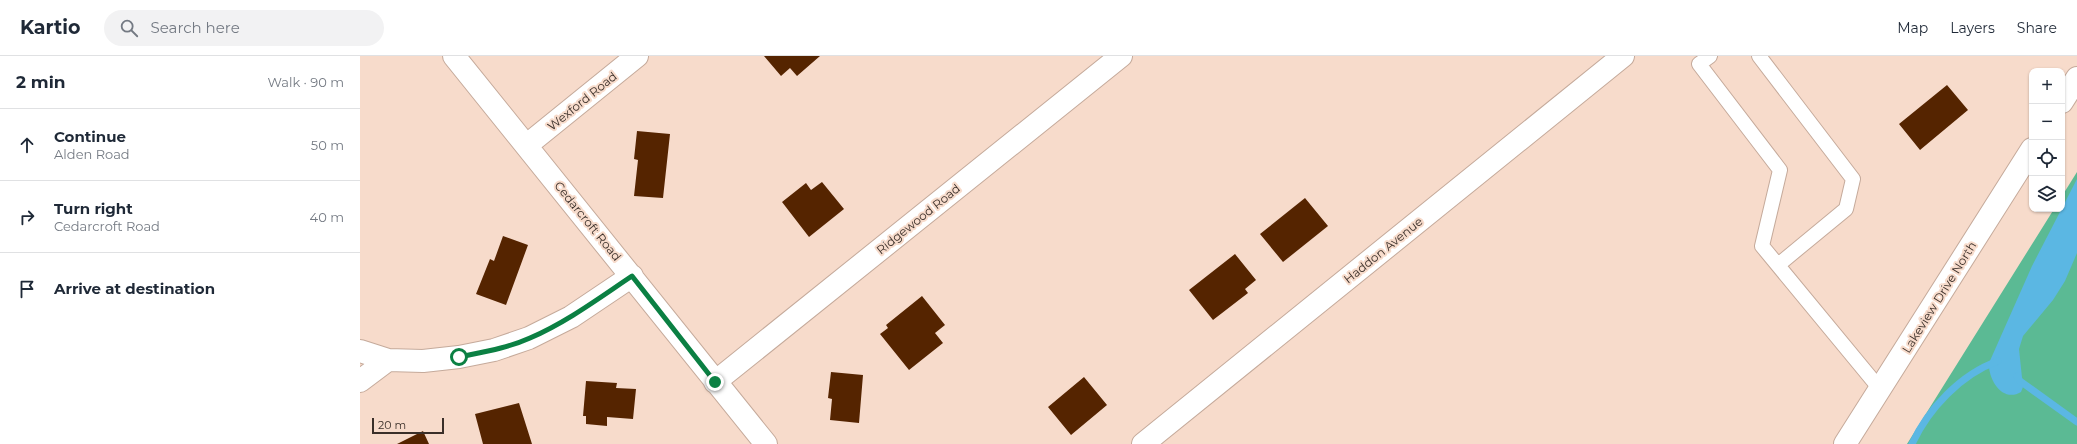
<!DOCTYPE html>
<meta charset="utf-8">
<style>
:root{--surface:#fff;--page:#f2f2f3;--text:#1f2937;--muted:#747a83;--line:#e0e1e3}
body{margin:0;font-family:Montserrat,sans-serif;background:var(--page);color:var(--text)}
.controls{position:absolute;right:12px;top:12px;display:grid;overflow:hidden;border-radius:8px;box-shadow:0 1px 3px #0004}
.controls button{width:36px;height:36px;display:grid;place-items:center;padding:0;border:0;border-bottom:1px solid var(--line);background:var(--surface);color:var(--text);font:20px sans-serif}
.scale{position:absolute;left:12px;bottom:10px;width:72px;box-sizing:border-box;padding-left:4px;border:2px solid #3a2f29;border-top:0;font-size:11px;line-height:14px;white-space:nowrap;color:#3a2f29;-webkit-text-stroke:3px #f7dbcb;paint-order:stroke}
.stop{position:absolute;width:12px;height:12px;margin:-9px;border:3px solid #0b8043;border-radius:50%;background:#fff}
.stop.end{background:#0b8043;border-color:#fff;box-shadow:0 1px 4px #0008}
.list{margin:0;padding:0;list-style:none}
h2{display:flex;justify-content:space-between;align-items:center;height:52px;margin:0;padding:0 16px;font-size:17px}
h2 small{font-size:13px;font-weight:400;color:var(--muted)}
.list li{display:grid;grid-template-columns:26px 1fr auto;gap:12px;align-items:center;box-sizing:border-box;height:72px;padding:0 16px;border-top:1px solid var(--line)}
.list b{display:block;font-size:15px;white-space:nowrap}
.list p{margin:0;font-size:13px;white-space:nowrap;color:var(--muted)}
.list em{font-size:13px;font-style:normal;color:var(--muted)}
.icon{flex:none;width:22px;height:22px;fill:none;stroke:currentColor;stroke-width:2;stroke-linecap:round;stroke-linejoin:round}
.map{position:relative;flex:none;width:1717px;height:388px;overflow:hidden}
header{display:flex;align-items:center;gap:24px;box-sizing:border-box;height:56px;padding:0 20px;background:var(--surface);border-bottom:1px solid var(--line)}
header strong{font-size:19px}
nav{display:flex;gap:22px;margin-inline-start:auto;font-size:14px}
.search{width:280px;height:36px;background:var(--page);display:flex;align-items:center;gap:10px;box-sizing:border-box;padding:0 14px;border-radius:22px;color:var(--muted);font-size:15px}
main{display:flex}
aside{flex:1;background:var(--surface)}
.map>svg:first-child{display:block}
.forest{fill:#5bba94}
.water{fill:#5bb7e3}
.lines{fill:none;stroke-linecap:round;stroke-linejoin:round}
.stream{stroke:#5bb7e3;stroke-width:7}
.building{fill:#552400}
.service-casing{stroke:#c5aa9b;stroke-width:16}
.minor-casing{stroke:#c5aa9b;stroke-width:24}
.tertiary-casing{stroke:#c5aa9b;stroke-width:24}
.primary-casing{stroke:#c5aa9b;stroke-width:24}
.service{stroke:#fff;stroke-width:14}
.minor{stroke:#fff;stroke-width:22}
.tertiary{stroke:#fff;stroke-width:22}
.primary{stroke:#fff;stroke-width:22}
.route{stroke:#0b8043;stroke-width:5}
.labels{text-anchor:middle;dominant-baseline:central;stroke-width:4;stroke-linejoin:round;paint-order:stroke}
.street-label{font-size:12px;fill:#3a2f29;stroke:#f7dbcb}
</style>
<header>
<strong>Kartio</strong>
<div class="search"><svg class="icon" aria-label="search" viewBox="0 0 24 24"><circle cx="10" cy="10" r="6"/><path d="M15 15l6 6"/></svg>Search here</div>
<nav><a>Map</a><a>Layers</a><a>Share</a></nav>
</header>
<main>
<aside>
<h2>2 min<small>Walk · 90 m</small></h2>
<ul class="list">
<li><svg class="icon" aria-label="ahead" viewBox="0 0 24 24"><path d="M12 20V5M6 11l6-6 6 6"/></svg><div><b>Continue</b><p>Alden Road</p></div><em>50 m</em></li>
<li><svg class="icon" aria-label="right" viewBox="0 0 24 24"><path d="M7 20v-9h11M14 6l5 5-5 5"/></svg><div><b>Turn right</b><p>Cedarcroft Road</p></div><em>40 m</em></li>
<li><svg class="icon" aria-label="arrive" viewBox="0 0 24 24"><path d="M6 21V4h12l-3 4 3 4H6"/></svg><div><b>Arrive at destination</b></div></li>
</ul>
</aside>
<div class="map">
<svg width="1717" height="388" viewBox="0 0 1717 388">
<rect width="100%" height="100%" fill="#f7dbcb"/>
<path class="forest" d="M1717,116v272h-170l147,-235h8v-13z"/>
<path class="water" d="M1717,123v74l-12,28 -12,19 -30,36 -4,13 4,38 -2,5c-18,11 -33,-12 -32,-29l43,-97z"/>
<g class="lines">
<path class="stream" d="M1657,320l3,5 57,41
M1552,388c16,-35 49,-70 86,-83"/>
</g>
<path class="building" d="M404,0h56l-23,20 -7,-8 -9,8z
M1587,29l21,25 -48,40 -21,-26z
M277,75l33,3 -7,64 -29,-2 4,-36 -4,-1z
M462,126l22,27 -35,28 -27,-35 24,-19 5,7z
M945,142l23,28 -45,36 -23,-28z
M143,180l25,9 -22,60 -30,-11 14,-35 4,2z
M875,198l21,26 -11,9 3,4 -35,27 -24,-30z
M562,240l23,29 -10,8 8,10 -34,27 -29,-36 8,-6 -2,-3z
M471,316l32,3 -4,48 -29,-3 2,-21 -4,-1z
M724,321l23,28 -36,30 -23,-28z
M226,325l31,2 -1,5 20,1 -3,30 -26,-2v9l-21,-2v-8h-3z
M159,347l13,41h-49l-8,-30z
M63,375l6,13h-32z"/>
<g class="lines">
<defs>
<path id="service" d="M1350,0l-11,8 81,106 -18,76 118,143
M1399,0l94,123 -7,30 -68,56"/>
<path id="minor" d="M94,0l312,388
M167,89l110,-89
M0,295l28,9
M0,325l28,-21 35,1 36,-4 35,-7 35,-12 42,-21 61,-41
M355,326l406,-326"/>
<path id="tertiary" d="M783,388l480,-388"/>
<path id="primary" d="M1702,46l15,-24
M1485,388l187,-295"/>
</defs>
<use href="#service" class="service-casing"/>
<use href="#minor" class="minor-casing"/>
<use href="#tertiary" class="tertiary-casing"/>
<use href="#primary" class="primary-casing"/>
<use href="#service" class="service"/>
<use href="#minor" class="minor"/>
<use href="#tertiary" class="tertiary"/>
<use href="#primary" class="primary"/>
</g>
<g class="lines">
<path class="route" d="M99,301c24,-5 49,-9 71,-19 37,-16 69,-40 102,-62l83,106"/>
</g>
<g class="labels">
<g class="street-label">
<text transform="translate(222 45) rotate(-39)">Wexford Road</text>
<text transform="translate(558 163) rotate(-39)">Ridgewood Road</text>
<text transform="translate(228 165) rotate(51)">Cedarcroft Road</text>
<text transform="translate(1023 194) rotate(-39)">Haddon Avenue</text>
<text transform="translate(1579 241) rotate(-58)">Lakeview Drive North</text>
</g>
</g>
</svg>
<div class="controls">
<button>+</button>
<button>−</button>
<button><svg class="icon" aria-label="locate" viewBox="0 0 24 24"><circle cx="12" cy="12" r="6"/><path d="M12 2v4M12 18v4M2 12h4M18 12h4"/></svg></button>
<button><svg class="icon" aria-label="layers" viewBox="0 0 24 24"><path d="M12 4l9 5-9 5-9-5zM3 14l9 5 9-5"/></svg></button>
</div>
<div class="scale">20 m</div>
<div class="stop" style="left:99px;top:301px"></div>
<div class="stop end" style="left:355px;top:326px"></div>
</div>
</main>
